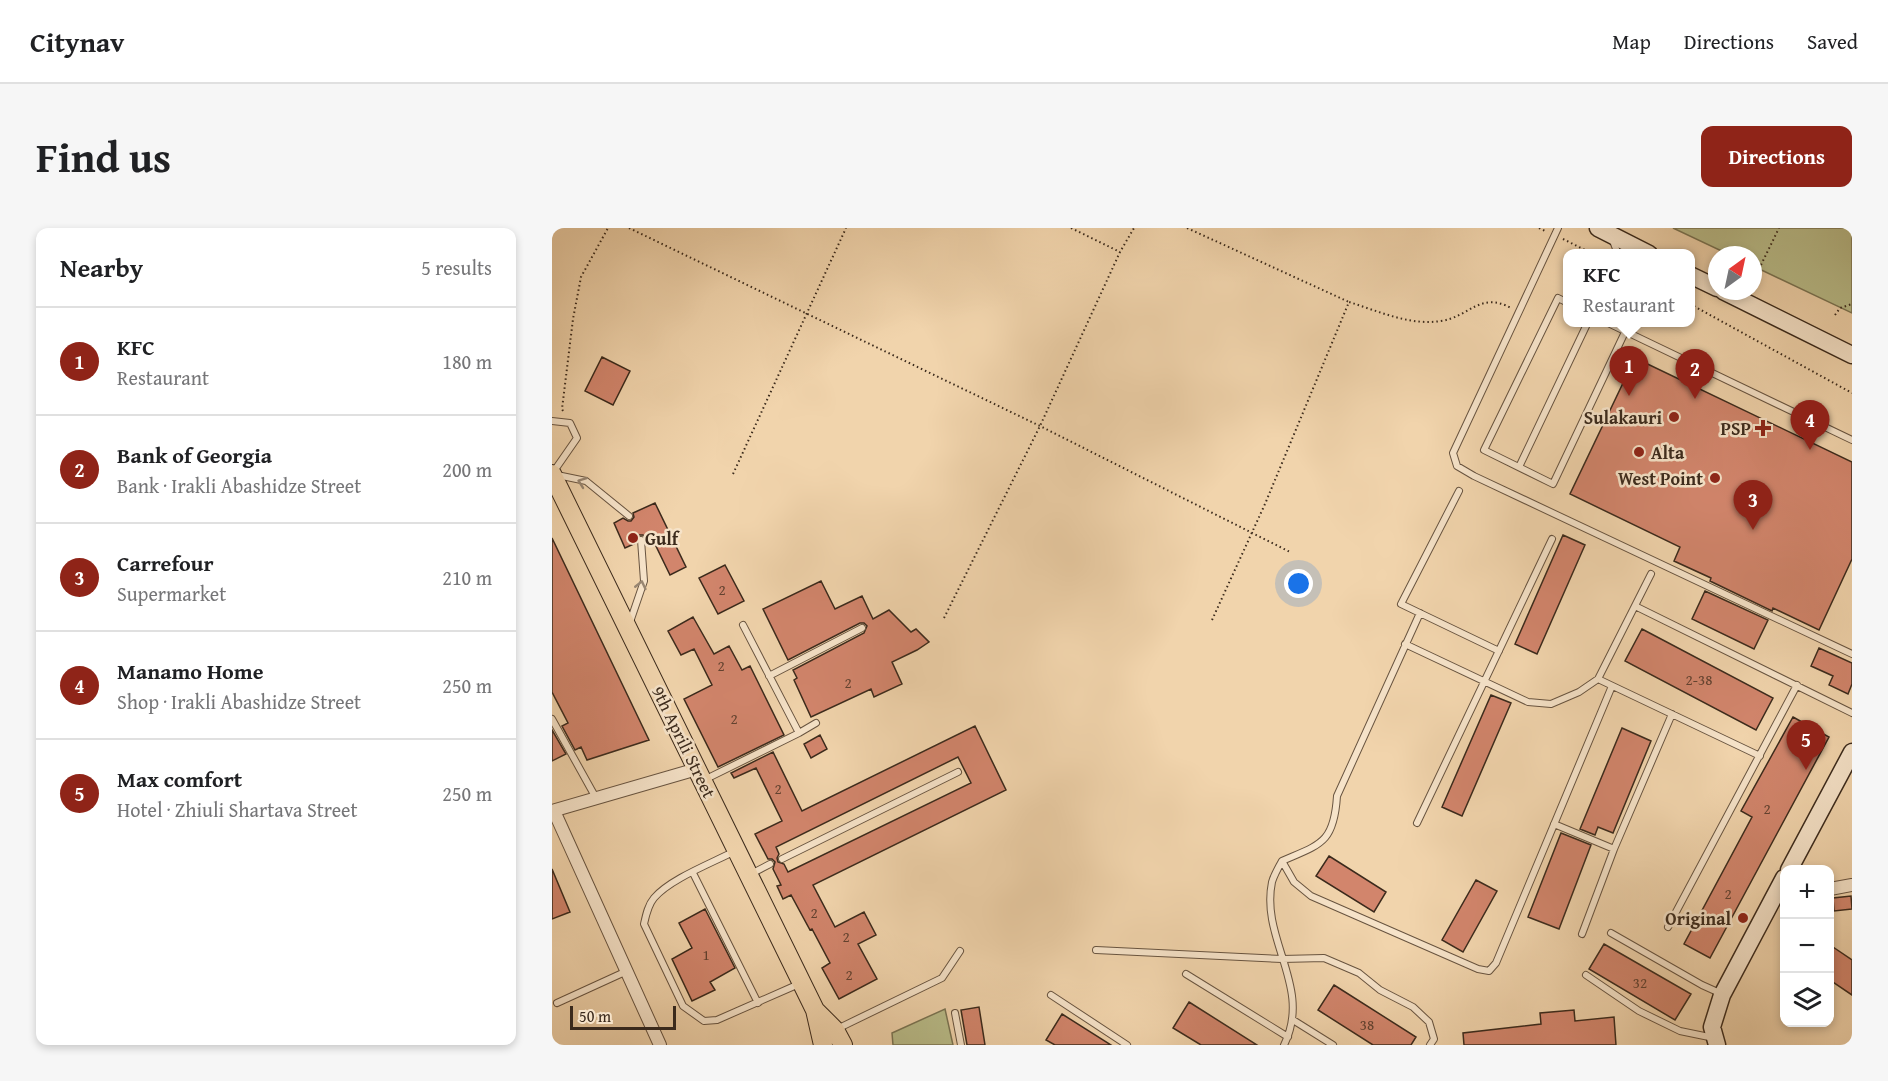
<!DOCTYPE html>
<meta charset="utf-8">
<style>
:root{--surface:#fff;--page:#f6f6f6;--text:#202124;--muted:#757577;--line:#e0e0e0;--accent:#8f2418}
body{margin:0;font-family:"Gentium Book Plus",serif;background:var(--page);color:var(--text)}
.controls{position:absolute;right:18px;bottom:18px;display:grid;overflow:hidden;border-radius:12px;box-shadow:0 3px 9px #0003}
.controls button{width:54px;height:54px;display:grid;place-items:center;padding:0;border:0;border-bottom:2px solid var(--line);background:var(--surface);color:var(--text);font:30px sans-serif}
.compass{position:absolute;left:1156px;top:18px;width:54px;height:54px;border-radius:50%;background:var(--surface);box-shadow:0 3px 9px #0003;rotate:33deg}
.scale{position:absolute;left:18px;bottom:15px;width:106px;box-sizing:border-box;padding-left:6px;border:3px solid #3b2a1c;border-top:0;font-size:16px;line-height:21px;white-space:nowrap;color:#3b2a1c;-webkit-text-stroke:4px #f6e3c9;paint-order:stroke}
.you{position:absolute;left:747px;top:356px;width:21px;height:21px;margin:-15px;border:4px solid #fff;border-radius:50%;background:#1a73e8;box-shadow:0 0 0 9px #1a73e833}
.badge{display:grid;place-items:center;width:39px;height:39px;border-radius:50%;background:var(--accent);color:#fff;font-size:20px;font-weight:700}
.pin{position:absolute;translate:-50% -50px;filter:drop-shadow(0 2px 3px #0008)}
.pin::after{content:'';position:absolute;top:32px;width:21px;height:18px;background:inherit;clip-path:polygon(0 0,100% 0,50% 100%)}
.popup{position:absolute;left:1011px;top:21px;width:132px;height:78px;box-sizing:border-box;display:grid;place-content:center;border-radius:12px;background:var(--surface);filter:drop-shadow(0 2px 4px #0005);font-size:20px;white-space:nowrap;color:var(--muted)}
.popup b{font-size:22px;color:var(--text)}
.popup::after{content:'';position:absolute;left:50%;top:100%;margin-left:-12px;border:12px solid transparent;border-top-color:var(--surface)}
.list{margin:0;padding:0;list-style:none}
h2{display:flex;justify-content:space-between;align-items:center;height:78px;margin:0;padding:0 24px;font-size:26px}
h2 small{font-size:20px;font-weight:400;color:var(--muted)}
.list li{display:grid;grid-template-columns:39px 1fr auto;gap:18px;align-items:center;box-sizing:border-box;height:108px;padding:0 24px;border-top:2px solid var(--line)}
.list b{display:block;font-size:22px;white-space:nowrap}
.list p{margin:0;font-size:20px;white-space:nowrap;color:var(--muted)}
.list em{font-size:20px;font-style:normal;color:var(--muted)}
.icon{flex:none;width:33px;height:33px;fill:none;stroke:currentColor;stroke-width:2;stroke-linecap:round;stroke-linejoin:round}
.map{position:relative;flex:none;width:1300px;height:817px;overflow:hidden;border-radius:12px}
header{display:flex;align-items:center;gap:36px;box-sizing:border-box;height:84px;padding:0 30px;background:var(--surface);border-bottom:2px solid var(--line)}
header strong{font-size:28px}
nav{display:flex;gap:33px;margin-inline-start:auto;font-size:21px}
.intro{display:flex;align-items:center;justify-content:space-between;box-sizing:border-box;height:144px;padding:0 36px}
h1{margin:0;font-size:42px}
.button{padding:15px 27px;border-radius:12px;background:var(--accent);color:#fff;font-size:21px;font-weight:700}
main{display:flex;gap:36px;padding:0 36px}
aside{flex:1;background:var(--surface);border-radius:12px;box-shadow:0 3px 9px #0003}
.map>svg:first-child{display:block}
.green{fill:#b9bd8a;stroke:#7a7453;stroke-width:1.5}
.building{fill:#d2856c;stroke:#3b2a1c;stroke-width:1.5;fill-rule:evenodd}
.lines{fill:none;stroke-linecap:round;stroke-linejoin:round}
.lane-casing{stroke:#685440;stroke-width:8}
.street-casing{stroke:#685440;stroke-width:14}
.secondary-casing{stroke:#3b2a1c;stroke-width:19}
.primary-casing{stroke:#3b2a1c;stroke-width:20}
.path{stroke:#3b2a1c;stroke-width:2;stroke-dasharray:1.5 3;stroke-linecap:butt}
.lane{stroke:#f6e3c9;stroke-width:6}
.street{stroke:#f6e3c9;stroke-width:12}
.secondary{stroke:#f6e3c9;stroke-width:16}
.primary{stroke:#f1d4ac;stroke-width:18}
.oneway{stroke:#988672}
.poi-dot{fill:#8f2418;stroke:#f6e3c9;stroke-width:2}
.labels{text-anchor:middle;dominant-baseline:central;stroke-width:5;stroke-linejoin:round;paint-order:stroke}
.number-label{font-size:15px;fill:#614130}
.poi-label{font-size:18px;font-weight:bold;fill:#3b2a1c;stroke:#f6e3c9;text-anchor:end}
.street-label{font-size:18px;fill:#3b2a1c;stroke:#f6e3c9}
</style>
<header>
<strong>Citynav</strong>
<nav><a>Map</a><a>Directions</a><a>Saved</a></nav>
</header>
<div class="intro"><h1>Find us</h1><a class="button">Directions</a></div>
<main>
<aside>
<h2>Nearby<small>5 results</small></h2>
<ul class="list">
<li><span class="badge">1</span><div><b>KFC</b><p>Restaurant</p></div><em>180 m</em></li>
<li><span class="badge">2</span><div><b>Bank of Georgia</b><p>Bank · Irakli Abashidze Street</p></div><em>200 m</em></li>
<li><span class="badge">3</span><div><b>Carrefour</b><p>Supermarket</p></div><em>210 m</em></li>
<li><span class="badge">4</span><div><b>Manamo Home</b><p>Shop · Irakli Abashidze Street</p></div><em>250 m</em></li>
<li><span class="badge">5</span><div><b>Max comfort</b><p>Hotel · Zhiuli Shartava Street</p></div><em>250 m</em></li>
</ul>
</aside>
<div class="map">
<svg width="1300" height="817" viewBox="0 0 1300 817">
<rect width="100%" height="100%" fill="#f1d4ac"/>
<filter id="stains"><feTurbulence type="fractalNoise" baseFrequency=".00333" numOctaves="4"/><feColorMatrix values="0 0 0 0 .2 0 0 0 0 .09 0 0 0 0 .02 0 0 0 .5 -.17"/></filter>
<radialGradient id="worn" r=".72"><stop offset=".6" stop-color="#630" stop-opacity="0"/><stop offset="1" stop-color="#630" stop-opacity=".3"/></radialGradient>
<path class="green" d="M1121,0h179v85l-99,-47v-11h-23z
M393,781l8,36h-60l-1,-12z"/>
<path class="building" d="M50,129l28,14 -17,34 -28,-14z
M1083,130l217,104v97l-33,71 -46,-22 -1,3 -62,-30 1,-3 -37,-17 6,-14 -110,-53z
M103,275l31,64 -16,8 -19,-39 -5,2 -3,-3h-4l-3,3v5l-11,5 -11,-25 9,-5 5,3h3l3,-4 -1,-4z
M1011,307l22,10 -48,109 -22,-10z
M0,310l97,202 -62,20 -6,-13 -6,3 -13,-24 6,-3 -16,-31z
M173,337l19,36 -26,13 -19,-36z
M269,353l14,28 27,-13 11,23 16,-9 22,22 5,-3 13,13 -12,8 -25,12 10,22 -28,13 -3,-8 -60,28 -17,-37 3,-2 -4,-8 71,-37 3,-7 -3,-3h-4l-72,37 -25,-51z
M1153,363l63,29 -14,29 -62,-30z
M141,389l21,37 15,-8 13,24 8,-4 34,69 -66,32 -34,-68 28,-14 -18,-36 -13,6 -13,-24z
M1090,401l131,69 -17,32 -131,-69z
M1267,420l33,15v21l-4,10 -19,-9 4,-9 -22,-10z
M939,467l20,8 -49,113 -20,-9z
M1241,489l36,20 -119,221 -26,-14 68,-127 -11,-6z
M423,498l31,64 -193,95 22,42 29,-15 12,23 -18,9 19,35 -38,20 -17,-31 8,-5 -18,-34 -2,1 -19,-35 -8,4 -6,-13 4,-1 -8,-16 2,-7 -3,-3h-4l-13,-25 27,-13 -26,-53 -22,10 -3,-5 42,-21 29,59zM406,529l13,26 -183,89 -4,-8 -6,-2 -1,-4 2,-4 -3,-7z
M1070,500l29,13 -38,92 -15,-6 -3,8 -15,-6z
M0,502l14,24 -14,7z
M268,507l7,14 -16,9 -7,-14z
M1009,605l30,12 -32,84 -31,-12z
M777,628l57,36 -12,20 -58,-36z
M0,641l18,43 -18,7z
M924,652l21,11 -34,61 -21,-12z
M1299,668l1,13 -18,2 -1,-13z
M153,681l30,59 -25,14 5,8 -23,11 -20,-42 20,-11 -13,-25z
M1052,716l87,50 -16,26 -86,-51z
M1278,717l22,15v35l-22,-15z
M782,757l82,52 -5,8h-38l-55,-35z
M637,774l68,43h-56l-28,-17z
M427,779l6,38h-18l-6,-35z
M1022,782l1,11 39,-4 2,28h-152l-1,-12 78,-9 -1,-11z
M510,786l49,31h-56l-9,-5z"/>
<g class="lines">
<defs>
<path id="lane" d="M1006,0l-105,225 4,13 17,10 378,178
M1061,13l5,13
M1016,75l-10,-5 -74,152 69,34 72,-152
M1054,94l246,118
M0,193l18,2 7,15 -25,36 34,7 43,35
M967,239l69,-145
M907,263l-58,113 98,47
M1083,378l217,107
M78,394l14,-41 -3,-41
M191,397l56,108
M853,416l123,58 23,2 28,-12 19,-13 162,77
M217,448l93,-48
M1046,451l53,-105
M0,491l44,79
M152,552l95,-47 17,-10
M865,595l135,-284
M1002,596l60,25
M183,623c-23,12 -65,28 -81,47 -6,7 -8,17 -10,26l39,82 21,15 13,-1 82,-36
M230,631l176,-87
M730,633l12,21 17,14 167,73 11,2 7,-8 116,-277
M141,645l65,130
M197,647l21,-11
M1116,699l129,-242
M1059,705l91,52 20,9
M1030,706l32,-85 58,-135
M544,722l186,9 42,-1 35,15 21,17 33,17 16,15 5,17 -4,6
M634,746l102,63
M1034,747l53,36 41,20 34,7
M499,767l76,50
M5,775l70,-32
M403,785l6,32
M741,792l40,25
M285,801l105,-51 18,-27
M732,817c29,-58 -24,-105 -12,-163 2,-7 6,-14 10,-21 39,-17 52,-18 55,-65l83,-183"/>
<path id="street" d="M0,583l145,-42
M2,583l106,234
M1278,661l22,-4"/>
<path id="secondary" d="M1046,0l51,26
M1138,47l27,13
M1171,63l129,64
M1237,642l63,-118
M1165,817l-5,-18 10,-32 62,-117"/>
<path id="primary" d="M0,246l263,536 8,35
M263,782l20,20 8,15"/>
</defs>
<use href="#lane" class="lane-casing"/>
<use href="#street" class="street-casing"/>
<use href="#secondary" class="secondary-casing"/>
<use href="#primary" class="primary-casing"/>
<path class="path" d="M77,0l411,198 250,126
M519,0l49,24
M635,0l162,74
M987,0l8,4
M1011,11l30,15
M1207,41l20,-41
M1138,76l162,89
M1283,87l5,-7 12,-4
M11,183l-1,-2 11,-90 8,-42 27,-49
M181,246l113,-246
M392,390l96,-192 80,-174 14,-24
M660,392l53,-116 84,-202c29,9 61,24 92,19 28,-4 39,-30 70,-13"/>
<use href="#lane" class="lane"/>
<use href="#street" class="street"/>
<use href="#secondary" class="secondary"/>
<use href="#primary" class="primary"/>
</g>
<defs><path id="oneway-chevron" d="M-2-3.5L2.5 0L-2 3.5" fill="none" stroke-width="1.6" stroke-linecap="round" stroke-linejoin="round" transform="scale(1.5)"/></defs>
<g class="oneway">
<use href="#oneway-chevron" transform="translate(30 254) rotate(-160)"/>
<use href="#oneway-chevron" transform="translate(89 357) rotate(-77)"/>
</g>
<g class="poi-dot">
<circle cx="1122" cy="189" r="6"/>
<path d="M1208 191h6v6h6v6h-6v6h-6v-6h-6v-6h6z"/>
<circle cx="1087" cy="224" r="6"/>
<circle cx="1163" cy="250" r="6"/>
<circle cx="81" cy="310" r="6"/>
<circle cx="1191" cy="690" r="6"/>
</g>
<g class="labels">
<g class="number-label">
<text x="170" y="361">2</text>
<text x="169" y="437">2</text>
<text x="1147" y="451">2-38</text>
<text x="296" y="454">2</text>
<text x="182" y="490">2</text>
<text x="226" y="560">2</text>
<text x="1215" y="580">2</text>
<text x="1176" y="665">2</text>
<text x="262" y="684">2</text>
<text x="294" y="708">2</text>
<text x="154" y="726">1</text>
<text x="297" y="746">2</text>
<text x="1088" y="754">32</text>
<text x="815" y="796">38</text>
</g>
<g class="poi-label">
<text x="1110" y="189">Sulakauri</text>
<text x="1199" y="200">PSP</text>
<text x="1099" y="224" text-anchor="start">Alta</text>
<text x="1151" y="250">West Point</text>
<text x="93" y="310" text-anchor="start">Gulf</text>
<text x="1179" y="690">Original</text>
</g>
<g class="street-label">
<text transform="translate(132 514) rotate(64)">9th Aprili Street</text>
</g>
</g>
<rect width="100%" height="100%" filter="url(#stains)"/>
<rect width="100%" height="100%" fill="url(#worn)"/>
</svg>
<div class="controls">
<button>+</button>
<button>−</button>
<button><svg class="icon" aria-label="layers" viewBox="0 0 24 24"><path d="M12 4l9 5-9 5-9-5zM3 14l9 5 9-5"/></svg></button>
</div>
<svg class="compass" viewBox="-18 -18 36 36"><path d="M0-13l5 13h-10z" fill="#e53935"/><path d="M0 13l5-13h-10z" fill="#757577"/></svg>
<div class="scale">50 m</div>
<div class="you"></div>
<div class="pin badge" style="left:1077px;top:168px">1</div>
<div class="popup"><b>KFC</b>Restaurant</div>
<div class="pin badge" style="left:1143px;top:171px">2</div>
<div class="pin badge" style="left:1201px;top:302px">3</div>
<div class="pin badge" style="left:1258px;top:222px">4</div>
<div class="pin badge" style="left:1254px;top:542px">5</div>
</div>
</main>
